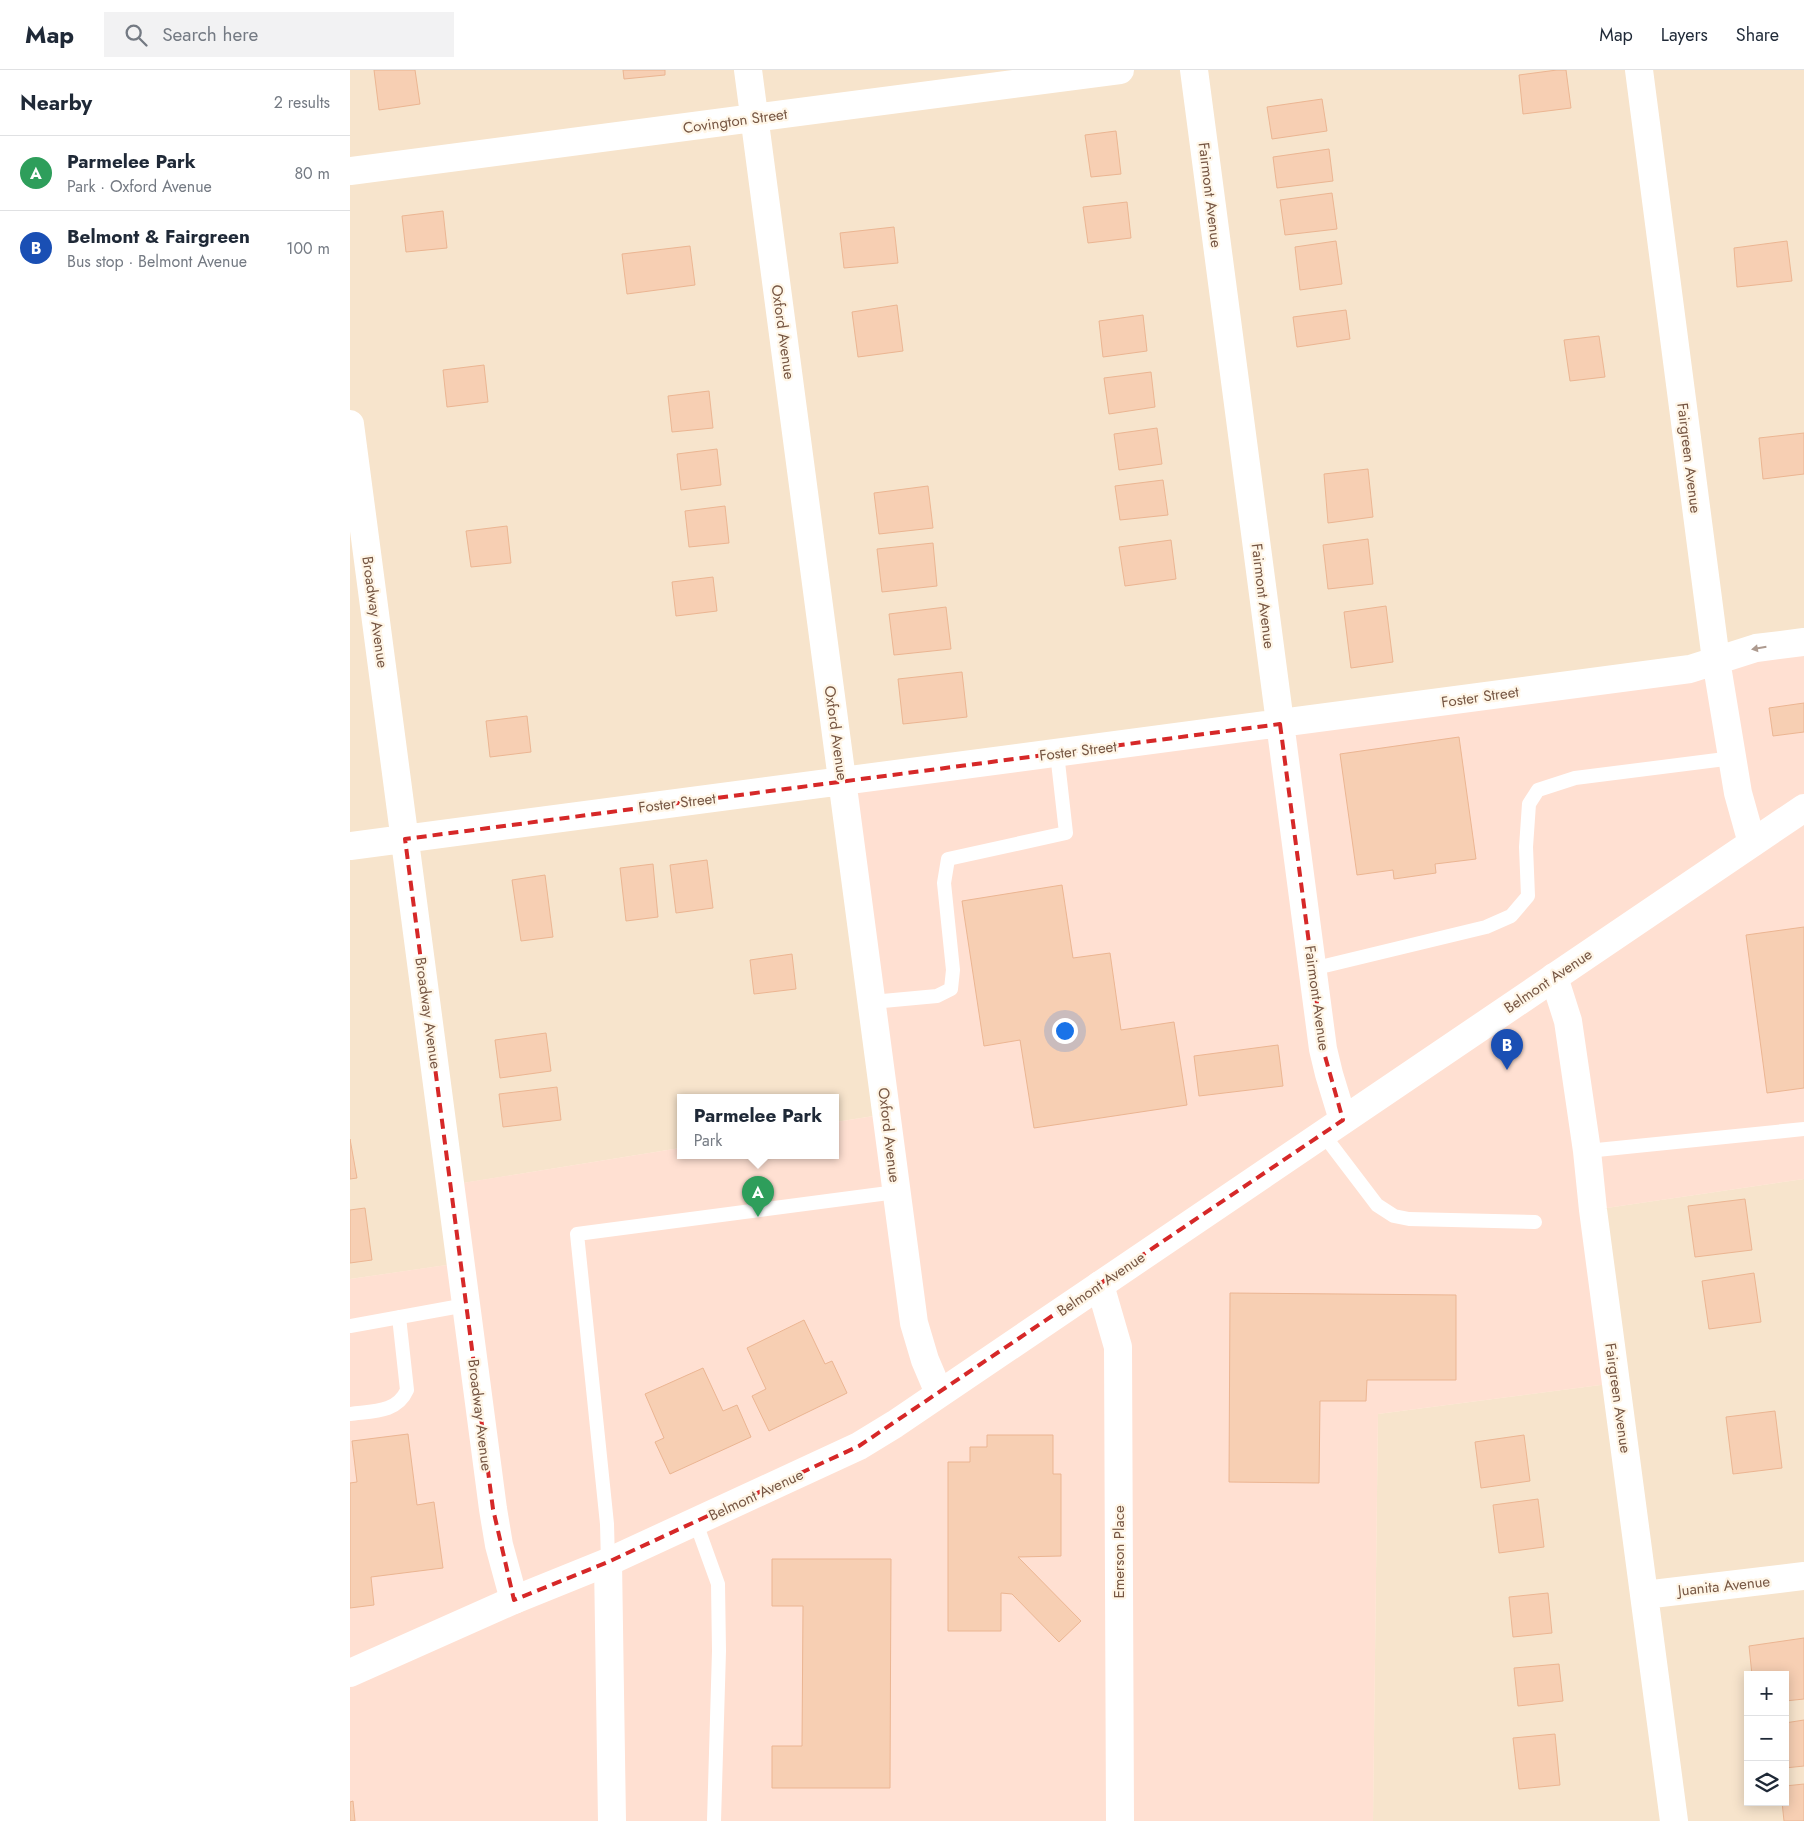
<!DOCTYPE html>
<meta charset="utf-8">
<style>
:root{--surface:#fff;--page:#f2f2f3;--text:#1f2937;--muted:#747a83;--line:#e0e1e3;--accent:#7c3aed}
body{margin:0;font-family:Jost,sans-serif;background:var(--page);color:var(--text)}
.controls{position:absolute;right:15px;bottom:15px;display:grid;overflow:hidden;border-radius:0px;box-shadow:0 2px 12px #0003}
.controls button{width:45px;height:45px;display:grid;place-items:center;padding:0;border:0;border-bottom:1px solid var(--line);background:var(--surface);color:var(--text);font:25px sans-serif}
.you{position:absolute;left:714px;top:960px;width:18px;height:18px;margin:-12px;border:4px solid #fff;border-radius:50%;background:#1a73e8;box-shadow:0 0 0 8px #1a73e833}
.badge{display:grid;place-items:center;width:32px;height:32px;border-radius:50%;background:var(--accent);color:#fff;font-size:16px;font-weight:700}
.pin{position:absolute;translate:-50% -41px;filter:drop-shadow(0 1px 2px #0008)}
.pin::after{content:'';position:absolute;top:26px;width:18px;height:15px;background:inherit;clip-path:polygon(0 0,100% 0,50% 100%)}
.popup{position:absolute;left:327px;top:1024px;width:162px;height:65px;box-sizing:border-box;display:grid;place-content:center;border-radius:0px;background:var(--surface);filter:drop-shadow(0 1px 4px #0005);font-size:16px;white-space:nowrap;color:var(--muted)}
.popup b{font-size:19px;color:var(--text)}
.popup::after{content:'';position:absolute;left:50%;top:100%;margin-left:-10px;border:10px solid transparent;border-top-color:var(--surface)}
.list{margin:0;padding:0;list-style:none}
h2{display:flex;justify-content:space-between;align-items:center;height:65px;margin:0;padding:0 20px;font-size:21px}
h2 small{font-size:16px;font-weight:400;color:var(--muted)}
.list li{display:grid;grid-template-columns:32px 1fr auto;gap:15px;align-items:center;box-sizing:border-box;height:75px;padding:0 20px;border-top:1px solid var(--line)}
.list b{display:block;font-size:19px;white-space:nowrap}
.list p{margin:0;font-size:16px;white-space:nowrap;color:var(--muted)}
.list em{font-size:16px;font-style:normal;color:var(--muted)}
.icon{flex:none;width:28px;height:28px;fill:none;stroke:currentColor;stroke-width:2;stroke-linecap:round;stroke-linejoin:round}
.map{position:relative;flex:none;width:1454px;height:1751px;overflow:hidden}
header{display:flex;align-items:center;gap:30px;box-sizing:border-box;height:70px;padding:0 25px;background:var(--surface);border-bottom:1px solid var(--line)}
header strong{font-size:24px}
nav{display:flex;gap:28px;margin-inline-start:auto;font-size:18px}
.search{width:350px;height:45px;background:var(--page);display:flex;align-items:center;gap:12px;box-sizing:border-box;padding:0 18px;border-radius:0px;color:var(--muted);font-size:19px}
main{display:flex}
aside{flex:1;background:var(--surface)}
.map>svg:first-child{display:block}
.residential{fill:#f7e4cc;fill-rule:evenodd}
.commercial{fill:#ffe0d2}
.building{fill:#f7cfb3;stroke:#ebb592}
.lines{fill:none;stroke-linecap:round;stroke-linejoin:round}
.lane{stroke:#fff;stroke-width:14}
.street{stroke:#fff;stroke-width:28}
.secondary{stroke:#fff;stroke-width:28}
.oneway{fill:#ad9a8f}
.marked{fill:none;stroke:#d62828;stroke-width:4;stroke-dasharray:10 6;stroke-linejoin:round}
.labels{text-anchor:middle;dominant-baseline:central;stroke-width:4.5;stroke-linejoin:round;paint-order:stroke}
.street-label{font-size:15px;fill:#775744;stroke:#fff6e7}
</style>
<header>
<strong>Map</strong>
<div class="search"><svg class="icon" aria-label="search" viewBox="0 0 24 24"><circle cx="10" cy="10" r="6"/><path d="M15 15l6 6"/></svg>Search here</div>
<nav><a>Map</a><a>Layers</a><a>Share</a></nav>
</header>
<main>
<aside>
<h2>Nearby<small>2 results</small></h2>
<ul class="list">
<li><span class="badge" style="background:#2e9e5b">A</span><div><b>Parmelee Park</b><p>Park · Oxford Avenue</p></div><em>80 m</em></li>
<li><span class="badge" style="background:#1a4fb4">B</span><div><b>Belmont &amp; Fairgreen</b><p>Bus stop · Belmont Avenue</p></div><em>100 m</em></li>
</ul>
</aside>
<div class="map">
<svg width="1454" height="1751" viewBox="0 0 1454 1751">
<rect width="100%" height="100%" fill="#fff2de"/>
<path class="residential" d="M0,0h1454v572l-918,472 -50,8v-24h-156v50l-229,37 10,78 -111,16z
M1454,1109v642h-431l5,-407 238,-31 -23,-173zM1398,1605h37v127h-37z"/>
<path class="commercial" d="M1454,572v537l-211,31 23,173 -238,31 -5,407h-1023v-542l110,-16 -10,-78 230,-37v8h156v-34l50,-8 -43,-333z"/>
<path class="building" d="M24,0h41l5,34 -41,6z
M273,0h42v5l-41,4z
M1207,0h9l5,38 -48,6 -4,-39z
M972,29l5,32 -55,8 -5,-32z
M766,61l5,43 -30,3 -6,-42z
M979,79l4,32 -56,7 -4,-31z
M982,123l5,36 -52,6 -5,-35z
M777,132l4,36 -43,5 -5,-36z
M93,141l4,37 -41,4 -4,-36z
M544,157l4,36 -54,5 -4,-35z
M986,171l6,43 -42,6 -5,-43z
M1437,171l5,40 -55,6 -3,-39z
M340,176l5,39 -68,9 -5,-40z
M547,235l6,46 -45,6 -6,-45z
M996,240l4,29 -53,8 -4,-30z
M793,245l4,36 -44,6 -4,-36z
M1249,266l6,41 -35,4 -6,-41z
M134,295l4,37 -41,5 -4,-37z
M801,302l4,35 -46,7 -5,-36z
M359,321l4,37 -41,4 -4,-36z
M807,358l5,36 -43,6 -5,-36z
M1454,363v41l-41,5 -4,-41z
M367,379l4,36 -40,5 -4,-36z
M1018,399l5,48 -45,6 -4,-49z
M813,410l5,35 -48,5 -5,-34z
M578,416l5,42 -54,6 -5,-41z
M375,436l4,37 -40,4 -4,-36z
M157,456l4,37 -40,4 -5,-36z
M1018,469l5,45 -45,5 -5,-44z
M821,470l5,39 -51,7 -6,-39z
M583,473l4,43 -55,6 -5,-43z
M363,507l4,34 -41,5 -4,-34z
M1036,536l7,56 -42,6 -7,-56z
M596,537l5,42 -57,6 -5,-41z
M612,602l5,45 -64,7 -5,-45z
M1454,633v29l-31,4 -4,-28z
M177,646l4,36 -41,5 -4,-36z
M1109,667l17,122 -41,5 1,9 -42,6 -1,-9 -36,5 -17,-121z
M357,790l6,48 -37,5 -6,-48z
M303,794l5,53 -32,4 -6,-53z
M195,805l8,62 -32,4 -9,-61z
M712,815l11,73 37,-5 11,77 53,-8 13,83 -153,23 -14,-88 -36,6 -22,-145z
M1454,857v161l-37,5 -21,-158z
M442,884l4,35 -42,5 -4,-34z
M196,963l5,38 -51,7 -5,-38z
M928,975l5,41 -84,10 -5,-40z
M207,1017l4,33 -58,7 -4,-33z
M0,1069l7,39 -7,1z
M1395,1129l7,51 -57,7 -7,-51z
M15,1138l7,52 -22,3v-53z
M1404,1203l7,49 -52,7 -7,-48z
M880,1223l226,2v85h-89l-1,21h-46l-1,82 -90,-1z
M454,1250l21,44 7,-3 15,32 -78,38 -17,-35 14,-7 -19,-41z
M353,1298l20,43 14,-6 14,32 -81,37 -15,-32 9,-4 -19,-44z
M1425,1341l7,57 -49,6 -7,-57z
M58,1364l9,71 17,-3 9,66 -72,9 3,28 -24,3v-125l7,-1 -5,-41z
M637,1365h66v39h8v82l-43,1 63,64 -22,21 -47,-48 -11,-1v38h-53v-169h22v-15h17z
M1174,1365l6,46 -49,7 -6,-46z
M1188,1429l6,48 -45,6 -6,-48z
M422,1489h119l-1,229h-118v-42h30l1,-140h-31z
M1198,1523l4,40 -39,4 -4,-40z
M1454,1568v61l-19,2v-26h-33l-3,-29z
M1209,1594l4,37 -45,5 -4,-38z
M1454,1650v46l-19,2v-45z
M1205,1664l5,51 -41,4 -6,-51z
M1454,1714v37h-20l-2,-19h3v-16z
M3,1731l2,20h-5v-19z"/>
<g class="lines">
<path class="lane" d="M962,899l174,-42 25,-11 17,-20 -2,-49 3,-43 9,-14 37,-12 158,-20
M522,932l65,-6 14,-7 2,-19 -9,-87 4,-24 118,-26 -9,-80
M973,1064l54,71 17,11 15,3 126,3
M1237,1081l217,-22
M0,1256l116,-21
M0,1344c22,-3 47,-1 57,-24l-8,-73
M346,1453l22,61 1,67 -5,170
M258,1492l-1,-38 -30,-290 319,-42"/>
<path class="street" d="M398,0l166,1253 11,37 14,33
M844,0l129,979 6,25 14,46
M1289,0l77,590 22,133 14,50
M0,101l770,-101
M0,354l143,1085 6,36 15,55
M0,776l1340,-177 66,-21 48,-6
M1204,907l14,44 19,130 6,59 81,611
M750,1215l18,62 2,474
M258,1492l4,259
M1294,1525l160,-19"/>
<path class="secondary" d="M0,1603l164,-73 94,-38 251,-116 36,-22 909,-616"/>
</g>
<defs><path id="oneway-solid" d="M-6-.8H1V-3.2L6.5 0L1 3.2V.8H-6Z" transform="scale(1.25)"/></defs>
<use class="oneway" href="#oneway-solid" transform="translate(1409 578) rotate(170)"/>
<path class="marked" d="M930,654l43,325 20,71 -484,326 -251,116 -94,38 -21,-91 -88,-670z"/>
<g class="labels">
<g class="street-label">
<text transform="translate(385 51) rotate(-8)">Covington Street</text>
<text transform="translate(860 125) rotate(83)">Fairmont Avenue</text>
<text transform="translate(433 262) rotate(82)">Oxford Avenue</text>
<text transform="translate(1339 388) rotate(83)">Fairgreen Avenue</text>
<text transform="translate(913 526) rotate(83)">Fairmont Avenue</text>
<text transform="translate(25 542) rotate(82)">Broadway Avenue</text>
<text transform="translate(1130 627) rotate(-8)">Foster Street</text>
<text transform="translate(486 663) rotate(82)">Oxford Avenue</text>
<text transform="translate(728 681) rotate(-7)">Foster Street</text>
<text transform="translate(327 733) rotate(-7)">Foster Street</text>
<text transform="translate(1198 911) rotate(-34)">Belmont Avenue</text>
<text transform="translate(967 928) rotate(82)">Fairmont Avenue</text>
<text transform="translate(78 943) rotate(82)">Broadway Avenue</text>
<text transform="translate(539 1065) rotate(83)">Oxford Avenue</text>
<text transform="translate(751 1214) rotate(-34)">Belmont Avenue</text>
<text transform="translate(1268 1328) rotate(82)">Fairgreen Avenue</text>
<text transform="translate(130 1345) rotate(83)">Broadway Avenue</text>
<text transform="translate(406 1425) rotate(-25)">Belmont Avenue</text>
<text transform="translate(769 1482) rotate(-90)">Emerson Place</text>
<text transform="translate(1374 1516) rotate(-6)">Juanita Avenue</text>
</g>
</g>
</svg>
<div class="controls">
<button>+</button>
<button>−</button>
<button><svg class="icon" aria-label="layers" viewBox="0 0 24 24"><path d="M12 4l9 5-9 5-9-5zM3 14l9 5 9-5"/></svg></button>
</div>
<div class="you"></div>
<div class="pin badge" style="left:408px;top:1147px;background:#2e9e5b">A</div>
<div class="popup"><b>Parmelee Park</b>Park</div>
<div class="pin badge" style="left:1157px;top:1000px;background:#1a4fb4">B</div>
</div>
</main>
